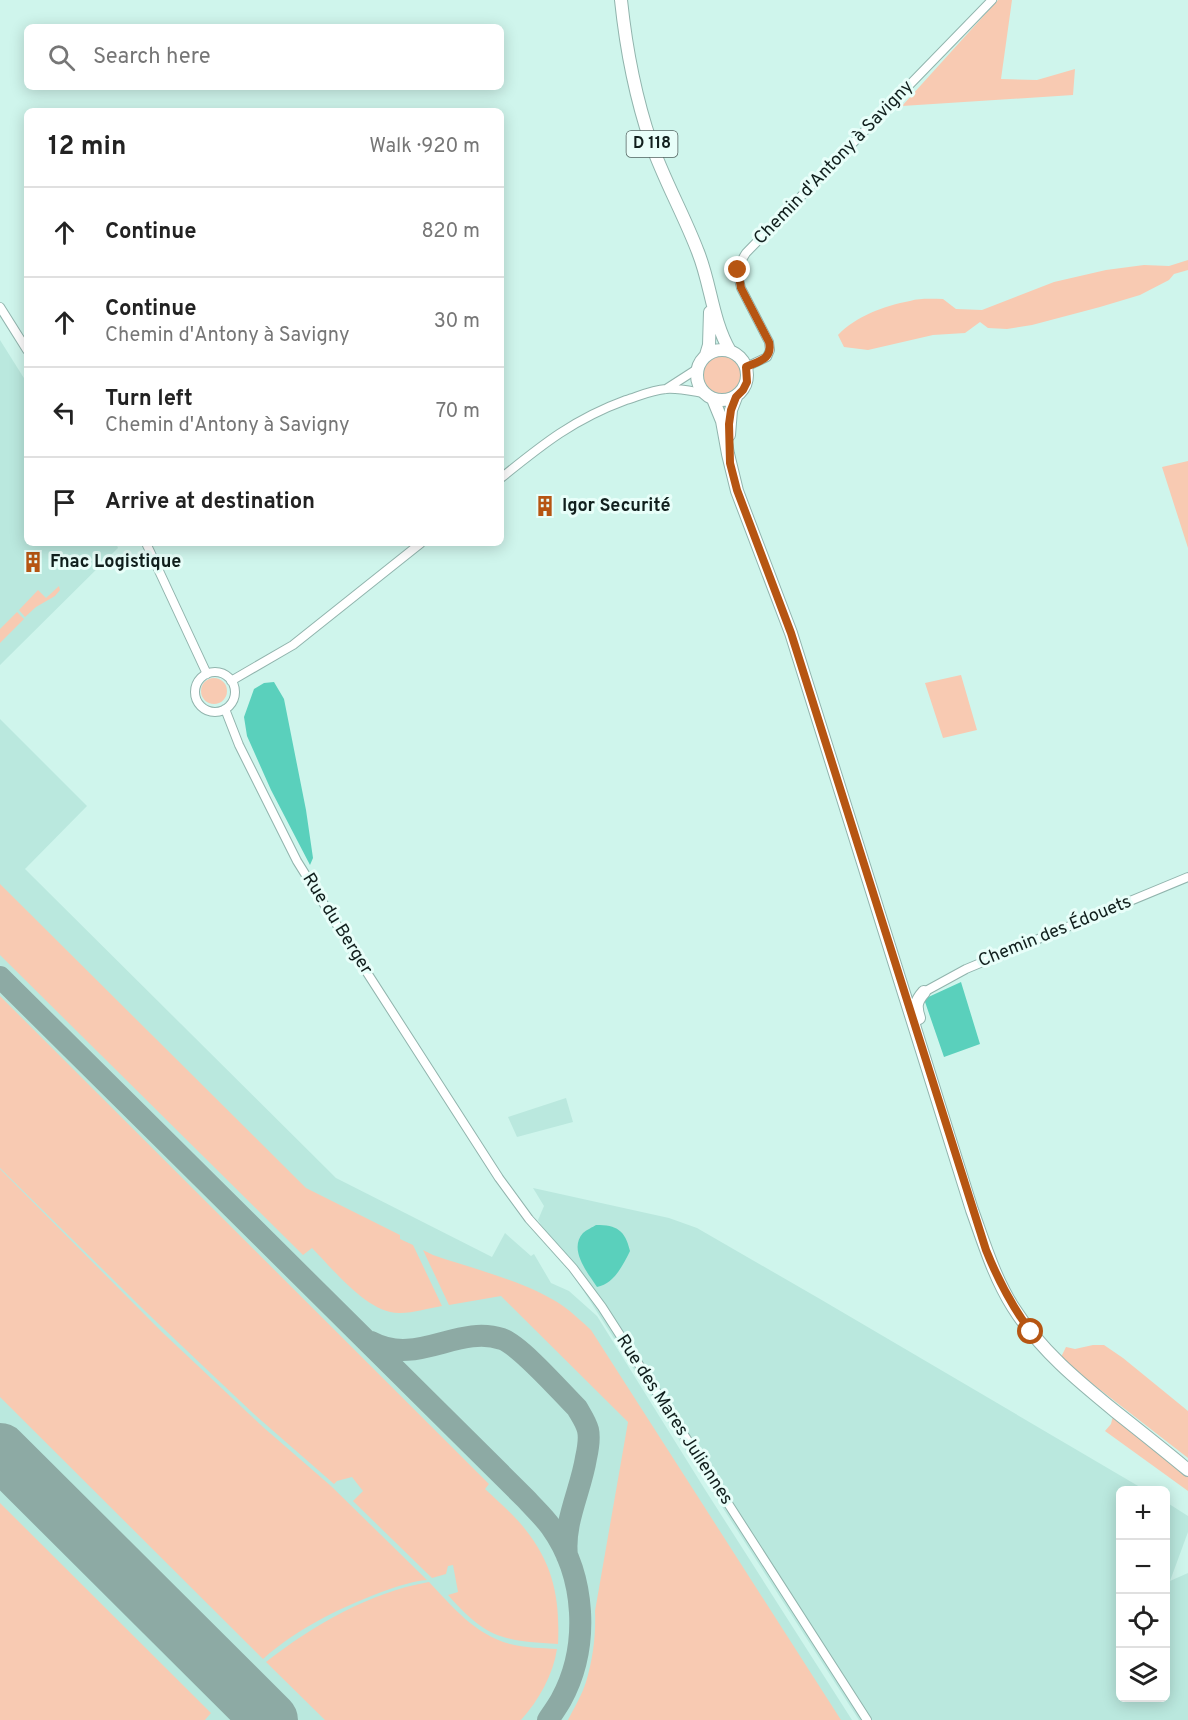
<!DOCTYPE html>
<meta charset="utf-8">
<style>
:root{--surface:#fff;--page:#f2f2f2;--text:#222;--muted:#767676;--line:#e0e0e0}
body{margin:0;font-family:Overpass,sans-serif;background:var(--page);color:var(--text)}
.controls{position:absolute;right:18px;bottom:18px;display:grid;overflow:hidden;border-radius:9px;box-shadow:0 3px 15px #0003}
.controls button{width:54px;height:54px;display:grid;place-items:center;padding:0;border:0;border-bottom:2px solid var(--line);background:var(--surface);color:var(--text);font:30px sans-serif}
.stop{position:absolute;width:18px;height:18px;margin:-14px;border:4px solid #b65512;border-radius:50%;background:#fff}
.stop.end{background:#b65512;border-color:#fff;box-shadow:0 2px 6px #0008}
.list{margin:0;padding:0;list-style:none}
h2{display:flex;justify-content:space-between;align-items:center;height:78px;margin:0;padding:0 24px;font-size:26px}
h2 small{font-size:20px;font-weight:400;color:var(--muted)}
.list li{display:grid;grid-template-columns:39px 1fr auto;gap:18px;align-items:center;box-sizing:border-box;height:90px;padding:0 24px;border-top:2px solid var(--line)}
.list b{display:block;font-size:22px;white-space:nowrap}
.list p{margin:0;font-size:20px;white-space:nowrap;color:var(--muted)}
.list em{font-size:20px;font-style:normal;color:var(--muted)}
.icon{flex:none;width:33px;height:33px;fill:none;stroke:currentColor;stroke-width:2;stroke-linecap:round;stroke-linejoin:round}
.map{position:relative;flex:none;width:1188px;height:1720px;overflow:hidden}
.search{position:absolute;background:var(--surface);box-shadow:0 3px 15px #0003;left:24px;top:24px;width:480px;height:66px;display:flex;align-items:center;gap:15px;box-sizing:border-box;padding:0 21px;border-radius:9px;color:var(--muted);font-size:22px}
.panel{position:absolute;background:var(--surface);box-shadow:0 3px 15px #0003;left:24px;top:108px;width:480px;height:438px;border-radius:9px}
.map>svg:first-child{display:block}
.built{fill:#bae8de}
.green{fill:#f8cab2}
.water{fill:#5ad0bc}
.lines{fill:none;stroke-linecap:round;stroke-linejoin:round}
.taxiway{stroke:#8daaa4;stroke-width:22}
.runway{stroke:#8daaa4;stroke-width:56}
.minor-casing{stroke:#91b4ad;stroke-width:10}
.primary-casing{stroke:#91b4ad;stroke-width:14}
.minor{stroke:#fff;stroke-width:8}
.primary{stroke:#fff;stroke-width:12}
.route{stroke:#b65512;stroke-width:8}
.labels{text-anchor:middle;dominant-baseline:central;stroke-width:6;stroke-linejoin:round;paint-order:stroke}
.shield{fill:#e8fef9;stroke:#52625f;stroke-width:1.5}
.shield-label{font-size:16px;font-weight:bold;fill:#111f1d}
.street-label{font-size:18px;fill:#111f1d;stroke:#e8fef9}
.poi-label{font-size:18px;font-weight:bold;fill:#111f1d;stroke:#e8fef9;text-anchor:start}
</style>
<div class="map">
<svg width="1188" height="1720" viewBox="0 0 1188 1720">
<rect width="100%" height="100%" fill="#cff5ec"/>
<path class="built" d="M0,340l27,43v160h89l2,5 -118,117z
M0,719l87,87 -62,63 311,309 156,79 13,-24 26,23 3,-2 17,29 18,8 28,25 107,172 148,232h-852z
M566,1098l7,24 -56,15 -9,-20z
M533,1188l136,30 28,10 123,71 325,191h-25v208h46v-196l22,14v16l-18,49 18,-8v147h-329l-321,-500 6,-14z"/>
<path class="green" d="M998,0h14l-11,79 36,1 38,-11 -2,26 -171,11z
M1188,260v10l-14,4 -5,6 -29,15 -40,12 -68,18 -25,4 -19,-1 -8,-6 -15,11 -32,2 -65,15 -24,-3 -6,-12c18,-19 46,-29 72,-34 10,-3 22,-2 33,-2l13,10 26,1 72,-28 52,-12 38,-5 25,1z
M702 375a20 20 0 1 1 40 0a20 20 0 1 1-40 0Z
M1188,461v87l-26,-81z
M59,586l1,4 -5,6 -19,11 -11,10 -6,-7 19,-20 8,8z
M17,612l7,7 -24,24v-14z
M961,675l16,55 -34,8 -18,-55z
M201 691a13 13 0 1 1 26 0a13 13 0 1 1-26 0Z
M0,884l306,304 94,47v4l13,6 29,61c-13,2 -28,7 -42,7 -32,1 -67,-44 -88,-65l-9,7 -303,-300z
M0,996l489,488 -4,5c14,13 29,26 40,40 29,36 35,71 33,115 -56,-3 -72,-6 -110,-49l10,-3 -5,-27 -5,1 -2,8 -14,4 -79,-77 10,-10 -11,-14 -15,4 -3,3 -79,-69 -53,-50 -58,-55 -144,-142z
M0,1169l162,163 101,95 68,59 96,94c-13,1 -25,5 -37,9 -45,16 -91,38 -127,70l-263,-262z
M423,1250l10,5c40,14 96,27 130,51 10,7 19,16 28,24l250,390h-273c6,-12 14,-25 18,-38 7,-23 10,-47 9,-71l33,-189 -127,-126 -52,9z
M1093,1345h11l19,13 65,53v47l-103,-80 -24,-21 5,-10 9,2z
M1113,1416l75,61v14l-83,-60 6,-7z
M0,1503l211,210 -6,7h-205z
M429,1582c24,25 45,52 81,62 15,4 31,4 47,5 -4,26 -18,51 -36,71h-196l-59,-58c46,-36 104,-70 163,-80z"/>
<path class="water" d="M274,682l10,17 22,111 7,48 -3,7 -39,-75 -24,-54 -3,-19 10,-28 10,-6z
M961,982l19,62 -36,13 -20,-58z
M596,1225c21,0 29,5 34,26 -7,14 -16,33 -33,36 -9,-14 -29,-37 -14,-54 3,-3 10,-6 13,-8z"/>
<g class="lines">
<path class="taxiway" d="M0,977l526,522c8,9 18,18 25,28 35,49 39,120 10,173 -4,7 -9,14 -13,20
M371,1342c46,25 87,-18 131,-3 19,7 59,53 75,69 4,7 9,14 11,22 2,9 0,19 -2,28 -5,32 -23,65 -19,98"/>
<path class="runway" d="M0,1451l270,269"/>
<defs>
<path id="minor" d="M0,307l27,43
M746,367l21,-10 3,-7 -1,-8 -28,-54c-4,-14 -3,-23 5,-35l246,-253
M666,389l31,-20
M501,478c42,-34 73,-59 125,-78 13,-4 26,-10 40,-11 12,-1 25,2 37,4
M146,543l61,131
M195 692a20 20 0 1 1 40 0a20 20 0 1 1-40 0Z
M231,681l62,-36 128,-102
M225,709l14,36 58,116 60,96 142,221 30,41 44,49 29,39 265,413
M924,992l42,-23 222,-92"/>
<path id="primary" d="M621,0c5,48 14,96 30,143 13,37 33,72 47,109 13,32 14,68 32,99
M697 375a25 25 0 1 1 50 0a25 25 0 1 1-50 0Z
M706,355l3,-10 1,-33
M713,399l9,22 6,33 9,37 54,142 181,577c12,33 22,67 41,97 27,43 65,74 103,105 24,19 48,38 72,58
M729,435l2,-25 5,-13
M919,1018c-4,-12 -3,-17 5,-26"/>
</defs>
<use href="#minor" class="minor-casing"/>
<use href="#primary" class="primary-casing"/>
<use href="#minor" class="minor"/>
<use href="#primary" class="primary"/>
</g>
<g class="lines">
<path class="route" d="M738,270l3,18 28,54c4,17 -10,19 -23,25l1,15 -4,8 -7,7 -5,13 -2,14 1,39 7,27 54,143 195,617c12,30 25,55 45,82"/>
</g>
<defs>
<symbol id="building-bare" viewBox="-9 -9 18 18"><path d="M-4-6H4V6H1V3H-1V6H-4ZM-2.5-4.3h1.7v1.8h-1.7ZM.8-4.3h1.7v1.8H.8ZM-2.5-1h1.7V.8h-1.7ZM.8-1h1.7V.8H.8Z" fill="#b65512" stroke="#e8fef9" stroke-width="2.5" paint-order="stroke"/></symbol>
</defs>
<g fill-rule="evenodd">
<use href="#building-bare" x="530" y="491" width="30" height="30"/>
<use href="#building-bare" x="18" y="547" width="30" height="30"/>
</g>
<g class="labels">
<rect class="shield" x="626.5" y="131" width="51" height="26" rx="4.5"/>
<g class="shield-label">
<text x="652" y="144">D 118</text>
</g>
<g class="street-label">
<text transform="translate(834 163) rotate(-46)">Chemin d'Antony à Savigny</text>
<text transform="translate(337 924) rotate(58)">Rue du Berger</text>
<text transform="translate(1055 932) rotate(-22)">Chemin des Édouets</text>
<text transform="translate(674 1420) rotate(57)">Rue des Mares Juliennes</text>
</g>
<g class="poi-label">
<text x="562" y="506">Igor Securité</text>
<text x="50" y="562">Fnac Logistique</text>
</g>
</g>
</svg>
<div class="controls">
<button>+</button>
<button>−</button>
<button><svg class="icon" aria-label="locate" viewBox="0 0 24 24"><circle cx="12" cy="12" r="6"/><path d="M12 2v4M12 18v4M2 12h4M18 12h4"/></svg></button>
<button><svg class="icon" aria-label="layers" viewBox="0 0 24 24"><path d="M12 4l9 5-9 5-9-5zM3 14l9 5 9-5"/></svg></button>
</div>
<div class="stop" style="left:1031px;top:1332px"></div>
<div class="stop end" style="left:738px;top:270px"></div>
<div class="search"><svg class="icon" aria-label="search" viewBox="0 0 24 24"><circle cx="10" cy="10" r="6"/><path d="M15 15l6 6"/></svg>Search here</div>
<section class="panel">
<h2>12 min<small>Walk · 920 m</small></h2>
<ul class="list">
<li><svg class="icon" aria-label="ahead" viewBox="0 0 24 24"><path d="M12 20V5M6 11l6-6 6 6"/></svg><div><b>Continue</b></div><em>820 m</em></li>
<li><svg class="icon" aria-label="ahead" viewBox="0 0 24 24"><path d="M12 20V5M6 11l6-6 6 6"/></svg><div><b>Continue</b><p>Chemin d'Antony à Savigny</p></div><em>30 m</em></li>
<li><svg class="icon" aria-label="left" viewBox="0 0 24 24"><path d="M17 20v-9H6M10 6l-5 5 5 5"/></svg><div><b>Turn left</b><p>Chemin d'Antony à Savigny</p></div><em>70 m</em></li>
<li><svg class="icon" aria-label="arrive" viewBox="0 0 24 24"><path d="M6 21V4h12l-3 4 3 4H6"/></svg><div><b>Arrive at destination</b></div></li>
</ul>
</section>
</div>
